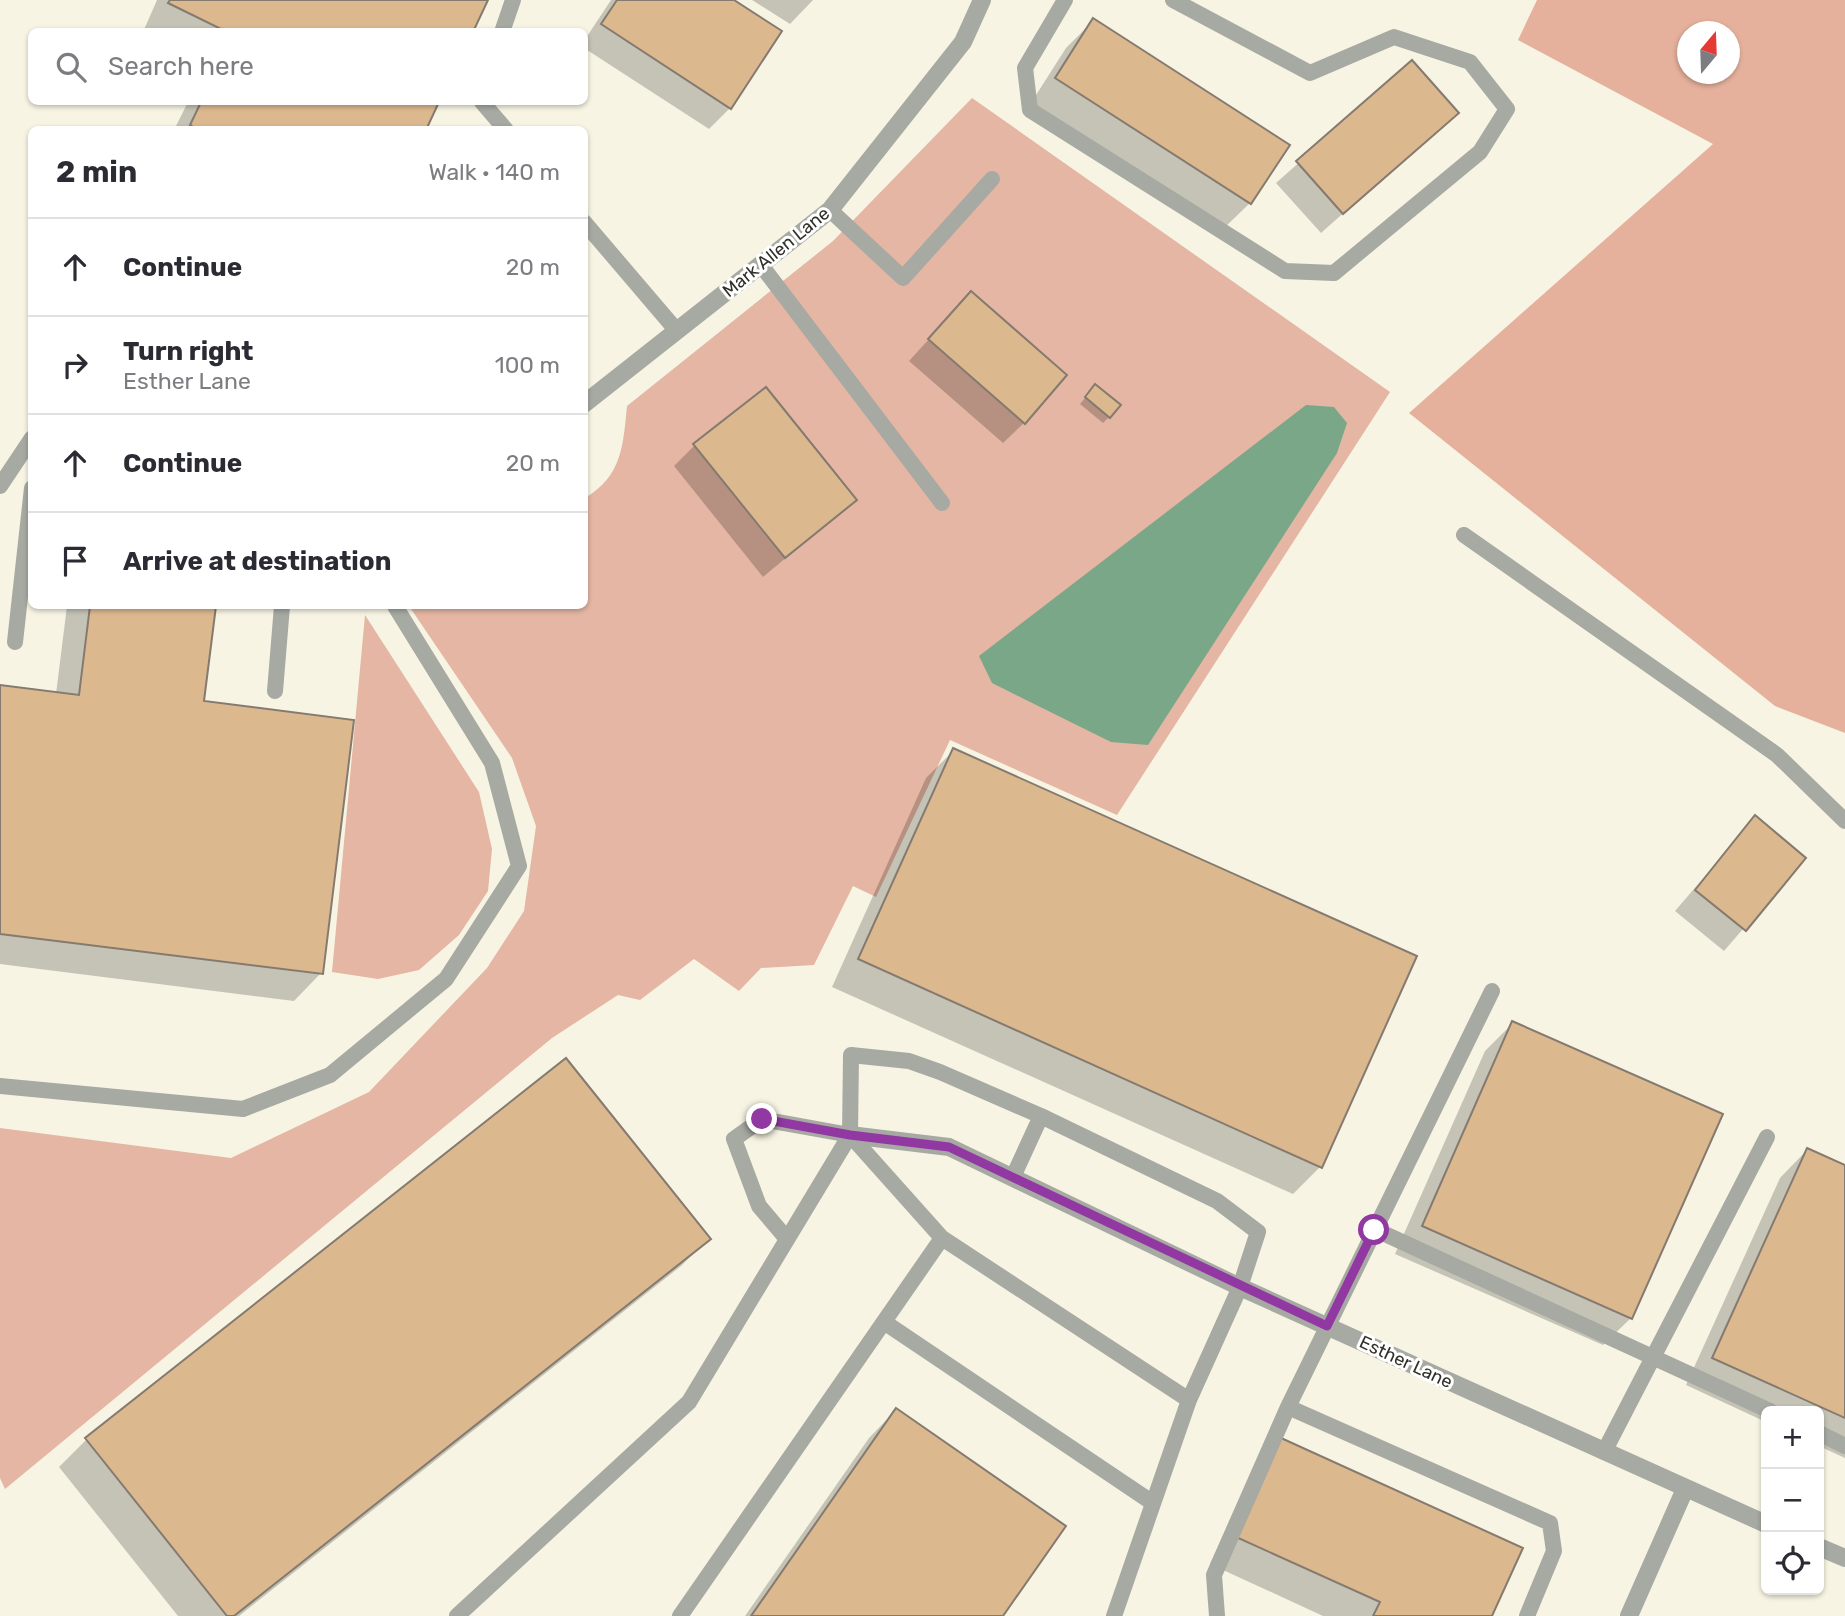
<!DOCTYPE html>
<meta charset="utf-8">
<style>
:root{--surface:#fff;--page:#f7f7f7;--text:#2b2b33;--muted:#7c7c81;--line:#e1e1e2}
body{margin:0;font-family:Rubik,sans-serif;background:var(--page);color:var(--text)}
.controls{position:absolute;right:21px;bottom:21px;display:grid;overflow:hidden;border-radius:10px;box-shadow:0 2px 5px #0004}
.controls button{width:63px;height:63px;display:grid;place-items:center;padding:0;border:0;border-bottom:2px solid var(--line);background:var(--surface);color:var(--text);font:35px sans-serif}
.compass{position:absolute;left:1677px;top:21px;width:63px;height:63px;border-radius:50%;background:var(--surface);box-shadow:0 2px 5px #0004;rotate:19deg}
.stop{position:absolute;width:21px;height:21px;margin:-16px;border:5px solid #9138a3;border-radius:50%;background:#fff}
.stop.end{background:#9138a3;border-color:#fff;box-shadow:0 2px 7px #0008}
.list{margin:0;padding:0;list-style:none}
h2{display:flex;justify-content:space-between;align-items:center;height:91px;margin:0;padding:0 28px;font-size:30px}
h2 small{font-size:23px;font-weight:400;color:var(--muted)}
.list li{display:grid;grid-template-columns:46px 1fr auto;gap:21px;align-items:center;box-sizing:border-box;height:98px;padding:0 28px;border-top:2px solid var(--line)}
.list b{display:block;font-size:26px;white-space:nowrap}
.list p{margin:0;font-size:23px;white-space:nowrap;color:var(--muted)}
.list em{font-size:23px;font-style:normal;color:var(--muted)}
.icon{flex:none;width:38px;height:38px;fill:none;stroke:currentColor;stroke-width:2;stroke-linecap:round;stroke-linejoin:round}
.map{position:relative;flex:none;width:1845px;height:1616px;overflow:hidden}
.search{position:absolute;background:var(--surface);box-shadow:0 2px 5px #0004;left:28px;top:28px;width:560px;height:77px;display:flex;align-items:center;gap:18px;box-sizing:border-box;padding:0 24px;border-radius:10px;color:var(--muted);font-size:26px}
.panel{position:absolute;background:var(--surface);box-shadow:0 2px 5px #0004;left:28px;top:126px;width:560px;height:483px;border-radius:10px}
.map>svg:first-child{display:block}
.green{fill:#e4b6a3}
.forest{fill:#e5b19c;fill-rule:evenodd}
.water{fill:#7aa787}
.shadow{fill:#0003}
.building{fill:#dcb88f;stroke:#857a6f;stroke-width:2}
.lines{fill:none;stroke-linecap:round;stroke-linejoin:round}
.service{stroke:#a7a9a3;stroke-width:16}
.minor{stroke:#a7a9a3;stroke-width:18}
.route{stroke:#9138a3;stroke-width:9}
.labels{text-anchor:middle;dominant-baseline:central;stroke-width:6;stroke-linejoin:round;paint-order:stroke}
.street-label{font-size:18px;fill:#302f29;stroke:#fff}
</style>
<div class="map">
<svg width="1845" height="1616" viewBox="0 0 1845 1616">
<rect width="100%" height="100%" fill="#f7f4e3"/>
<path class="green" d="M972,98l418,294 -273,423 -167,-75 -74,157 -23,-11 -39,79 -53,3 -22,23 -45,-32 -54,41 -22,-5 -66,43 -547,451 -5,-11v-350l231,30 138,-66 118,-124 37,-57 12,-85 -24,-68 -103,-152h175l1,-108c37,-22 38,-52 42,-92l206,-165z
M365,615l114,177 13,57 -4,42 -29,44 -40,35 -41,9 -46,-7z"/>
<path class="forest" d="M1537,0h308v733l-70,-27 -366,-293 304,-269 -195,-104zM1688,32h42v42h-42z"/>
<path class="water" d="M1306,405l28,2 13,16 -10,30 -189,292 -37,-3 -119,-59 -13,-27z"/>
<path class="shadow" d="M157,0h329l-15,32h-328z
M611,0h120l49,32 -50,76 -21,21 -125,-81v-7z
M752,0h61l-23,24z
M1093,21l157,182 -28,27 -193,-124 37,-58z
M1411,63l45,50 -135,120 -45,-50z
M188,102h249l-13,28h-250z
M971,293l53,130 -21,20 -94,-82z
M1089,393l20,24 -6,6 -23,-19z
M695,445l160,55 -92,77 -89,-111z
M67,606h147l-12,96 119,271 -27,28 -294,-37v-277l56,7z
M954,750l366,417 -27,27 -461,-207 94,-209z
M1755,818l49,40 -80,93 -49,-40z
M1513,1023l118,295 -28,27 -208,-91 90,-203z
M566,1060l142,179 -27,27 -442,350h-61l-119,-149 27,-27z
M1807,1150l38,17v291l-26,-12v-35h-53v11l-80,-37 94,-207z
M896,1410l105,206h-256l124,-178z
M1254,1467l236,149h-167l-113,-52z"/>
<path class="building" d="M170,0h318l-15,32h-246l-59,-29z
M617,0h117l48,31 -51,78 -130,-85z
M1093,18l197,127 -39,59 -196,-126z
M1412,60l47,53 -116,101 -47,-53z
M201,102h238l-13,28h-227l-9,-5z
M971,291l96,84 -42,49 -97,-85z
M1095,384l26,21 -11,13 -25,-21z
M766,387l91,113 -72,58 -92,-114z
M90,606h126l-12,95 150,19 -31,254 -323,-40v-249l79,10z
M953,748l464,208 -95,212 -464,-209z
M1755,815l51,43 -60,73 -51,-41z
M1512,1021l211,93 -91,205 -210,-93z
M566,1058l145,181 -477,377h-7l-142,-178z
M1807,1148l38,17v253l-133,-60z
M896,1408l170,118 -63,90h-252z
M1281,1438l242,110 -31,68h-119l7,-14 -144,-65z"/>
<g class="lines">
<path class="service" d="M1065,0l-40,68 5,42 255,161 49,2 146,-121 27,-43 -37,-47 -76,-25 -84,36 -137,-73
M502,32l11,-32
M482,102l24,28
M830,210l73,68 89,-99
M584,222l93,109
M761,265l181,238
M0,486l32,-48
M1464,535l313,220 68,66
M15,642l17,-154
M275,691l7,-85
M0,1086l243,23 87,-34 116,-96 73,-113 -27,-103 -97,-157
M1013,1177l28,-61
M1374,1229l396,182
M787,1239l-28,-33 -25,-67 28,-20 88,16 92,103 247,162 -75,216
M884,1322l269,181
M1288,1407l262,116 4,28 -27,65
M1819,1433l26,13
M1604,1452l163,-315
M457,1616l232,-214 161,-267 1,-80 58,6 31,11 101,44 176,85 41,31 -18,55 -51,113
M680,1616l262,-378
M1217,1616l-3,-41 74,-168 204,-416"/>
<path class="minor" d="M584,404l246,-194 133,-168 19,-42
M850,1135l99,12 291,140 526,237
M1819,1547l26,11
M1629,1616l56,-127"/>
</g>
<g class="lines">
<path class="route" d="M762,1119l88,16 99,12 378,179 47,-96"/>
</g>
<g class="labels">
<g class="street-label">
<text transform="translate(776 252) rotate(-39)">Mark Allen Lane</text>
<text transform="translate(1406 1362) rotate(25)">Esther Lane</text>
</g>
</g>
</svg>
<div class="controls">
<button>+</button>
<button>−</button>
<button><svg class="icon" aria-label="locate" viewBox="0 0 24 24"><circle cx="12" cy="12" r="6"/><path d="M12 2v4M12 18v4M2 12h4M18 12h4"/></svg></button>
</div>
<svg class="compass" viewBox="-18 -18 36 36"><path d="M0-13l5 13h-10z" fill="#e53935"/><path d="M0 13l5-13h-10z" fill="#7c7c81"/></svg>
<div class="stop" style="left:1374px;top:1230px"></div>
<div class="stop end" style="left:762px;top:1119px"></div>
<div class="search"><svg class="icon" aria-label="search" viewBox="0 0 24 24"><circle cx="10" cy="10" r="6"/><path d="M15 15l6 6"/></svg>Search here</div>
<section class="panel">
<h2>2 min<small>Walk · 140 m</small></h2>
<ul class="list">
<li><svg class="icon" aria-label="ahead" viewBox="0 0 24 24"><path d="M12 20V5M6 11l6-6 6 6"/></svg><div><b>Continue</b></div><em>20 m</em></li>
<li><svg class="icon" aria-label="right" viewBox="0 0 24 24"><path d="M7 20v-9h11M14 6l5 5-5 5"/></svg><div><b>Turn right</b><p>Esther Lane</p></div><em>100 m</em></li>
<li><svg class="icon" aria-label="ahead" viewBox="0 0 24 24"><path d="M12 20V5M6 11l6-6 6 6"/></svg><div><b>Continue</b></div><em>20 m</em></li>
<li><svg class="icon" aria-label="arrive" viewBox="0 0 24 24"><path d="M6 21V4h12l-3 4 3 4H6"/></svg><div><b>Arrive at destination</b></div></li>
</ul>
</section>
</div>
